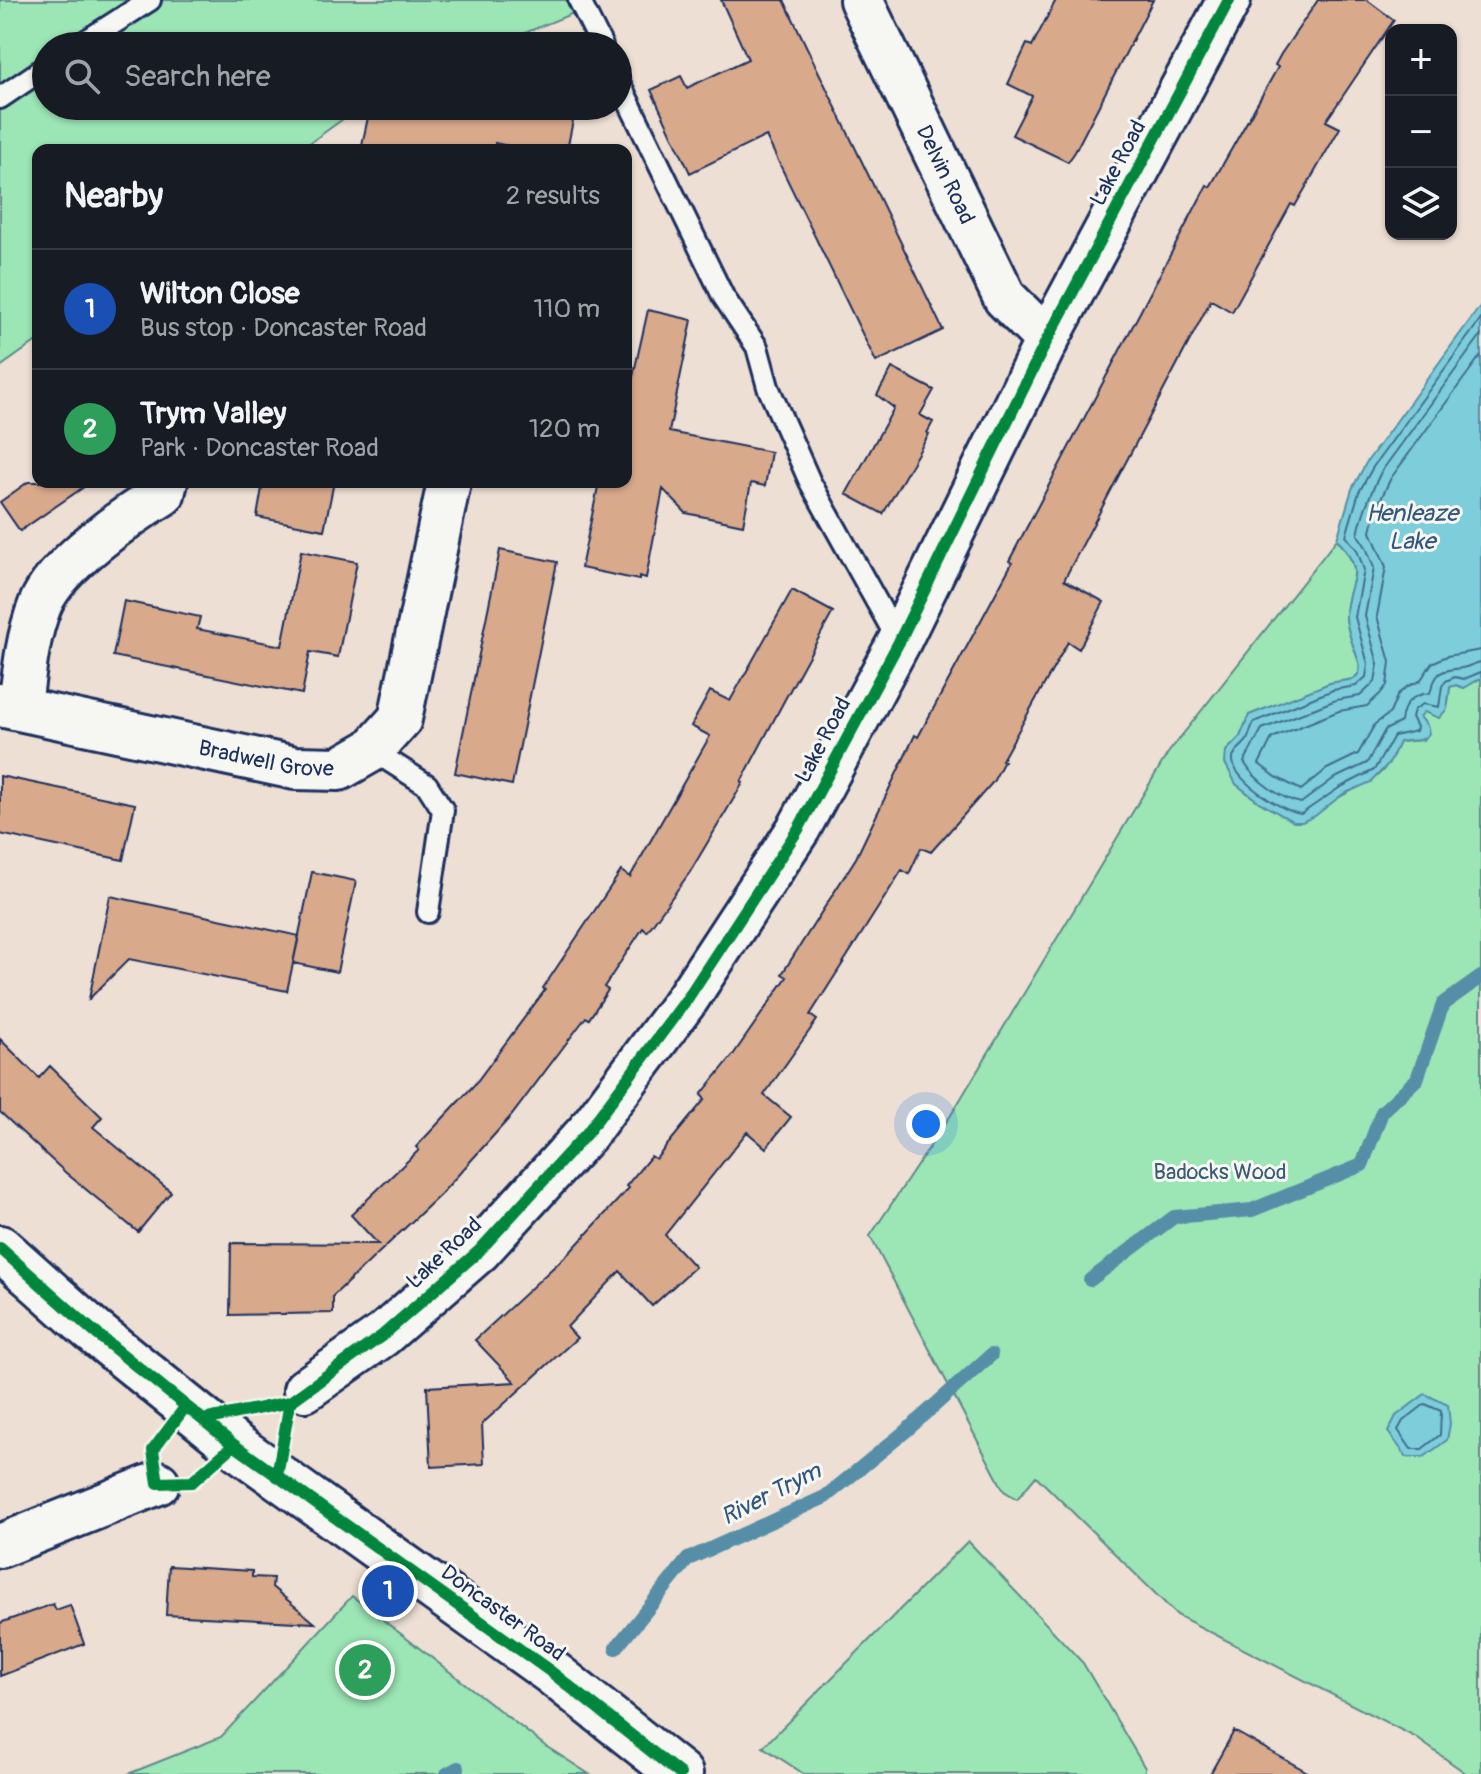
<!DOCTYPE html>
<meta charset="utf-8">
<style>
:root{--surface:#171b24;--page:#242831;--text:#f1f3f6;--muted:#9ea1a6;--line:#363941;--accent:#db2777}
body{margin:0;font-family:Pangolin,sans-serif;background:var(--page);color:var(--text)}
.controls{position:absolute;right:24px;top:24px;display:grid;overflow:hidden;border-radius:16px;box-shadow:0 2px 6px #0004}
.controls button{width:72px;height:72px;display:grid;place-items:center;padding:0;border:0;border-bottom:2px solid var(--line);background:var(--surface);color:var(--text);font:40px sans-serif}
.you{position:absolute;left:926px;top:1124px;width:28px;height:28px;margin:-20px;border:6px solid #fff;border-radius:50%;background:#1a73e8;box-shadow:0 0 0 12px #1a73e833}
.badge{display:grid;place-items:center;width:52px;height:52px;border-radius:50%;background:var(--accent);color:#fff;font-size:26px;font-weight:700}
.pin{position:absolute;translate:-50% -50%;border:4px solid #fff;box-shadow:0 2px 8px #0006}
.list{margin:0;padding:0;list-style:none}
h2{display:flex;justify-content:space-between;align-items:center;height:104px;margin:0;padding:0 32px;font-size:34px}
h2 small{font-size:26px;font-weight:400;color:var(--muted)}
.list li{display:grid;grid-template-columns:52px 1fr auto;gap:24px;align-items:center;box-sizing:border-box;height:120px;padding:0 32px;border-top:2px solid var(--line)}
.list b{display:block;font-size:30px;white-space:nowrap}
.list p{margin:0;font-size:26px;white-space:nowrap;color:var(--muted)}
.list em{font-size:26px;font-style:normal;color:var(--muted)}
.icon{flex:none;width:44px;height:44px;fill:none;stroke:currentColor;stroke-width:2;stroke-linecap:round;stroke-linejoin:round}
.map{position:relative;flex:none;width:1481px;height:1774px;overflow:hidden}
.search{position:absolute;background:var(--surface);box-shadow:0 2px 6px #0004;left:32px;top:32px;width:600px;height:88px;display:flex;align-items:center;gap:20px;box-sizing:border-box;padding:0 28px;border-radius:44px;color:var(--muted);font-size:30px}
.panel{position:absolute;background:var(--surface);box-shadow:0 2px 6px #0004;left:32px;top:144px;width:600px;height:344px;border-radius:16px}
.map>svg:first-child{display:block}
.green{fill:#9ce5b5;stroke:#5c8a8a;stroke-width:2}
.water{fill:#7dcdda;stroke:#568ea8;stroke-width:2}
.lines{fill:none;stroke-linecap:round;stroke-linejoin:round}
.shore{stroke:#426e90;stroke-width:2}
.stream{stroke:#568ea8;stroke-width:14}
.building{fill:#d9a98b;stroke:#1b2f5e;stroke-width:2}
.lane-casing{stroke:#1b2f5e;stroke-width:26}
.street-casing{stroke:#1b2f5e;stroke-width:48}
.secondary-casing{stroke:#1b2f5e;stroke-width:50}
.lane{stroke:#f6f6f2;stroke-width:20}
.street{stroke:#f6f6f2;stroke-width:42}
.secondary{stroke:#f6f6f2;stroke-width:44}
.cycleway-casing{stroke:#f6f6f2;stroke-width:17}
.cycleway{stroke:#00873e;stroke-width:12}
.labels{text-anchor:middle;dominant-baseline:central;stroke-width:6;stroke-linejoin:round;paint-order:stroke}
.street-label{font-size:22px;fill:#1b2f5e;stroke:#f6f6f2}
.park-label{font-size:22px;fill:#3b5c74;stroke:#f6f6f2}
.water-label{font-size:24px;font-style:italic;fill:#34567d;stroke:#f6f6f2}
</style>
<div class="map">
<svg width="1481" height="1774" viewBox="0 0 1481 1774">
<rect width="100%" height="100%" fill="#eddfd3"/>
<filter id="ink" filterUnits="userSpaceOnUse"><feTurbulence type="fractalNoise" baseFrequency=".0125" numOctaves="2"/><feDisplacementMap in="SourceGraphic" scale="16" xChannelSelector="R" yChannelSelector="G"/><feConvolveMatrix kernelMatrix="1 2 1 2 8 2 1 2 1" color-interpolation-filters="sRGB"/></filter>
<g filter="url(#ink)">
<path class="green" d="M0,0h570l6,12 -83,34h-447v60h315l-61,44h-262v190l-38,27z
M1337,539c32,39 10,38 9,77 0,15 10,35 14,50l-1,7 -5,6 -24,4 -81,32 -9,22 -14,14 10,33 23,18 35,20c29,-8 29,-17 51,-28 32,-17 38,-16 54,-52l24,-2 4,-15 -8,-8 2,-4 27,-10 2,-16 6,-2 8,3 17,-10v1096h-14l-52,-37 -238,-122 -141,-139 -19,23 -13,-8 -134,-255 81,-121 217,-362z
M968,1541l115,122 62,105v6h-341l-41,-27z
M352,1596l192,149 45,29h-461l93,-37z"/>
<path class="water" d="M1481,305v373l-17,10 -8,-3 -6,2 -3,22 -8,9 -15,-6 -4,5 7,8 2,8c-6,11 -19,6 -30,9l-9,20 -19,20 -28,12 -28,22 -13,6h-8l-35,-20 -23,-18 -11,-21 1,-12 14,-14 9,-22 81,-32 24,-4 5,-6 1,-7c-4,-15 -14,-35 -14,-50 1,-39 23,-39 -9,-77l15,-50 14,-26z
M1425,1394l23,11 2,19 -3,16 -23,17h-17l-19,-25 8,-16z"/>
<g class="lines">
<path class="shore" d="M1481,319l-108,148 -14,25 -13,44 11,14 7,20 -9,47 13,47 -2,13 -10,9 -23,4 -79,32c-3,5 -4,12 -7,18 -4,7 -15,11 -14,21 2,20 50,51 68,53l38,-26 35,-18 20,-34 22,-5 1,-4 -5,-10 2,-7 9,-6 16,3 3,-21 4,-5 9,-4 9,2 17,-7
M1481,335l-100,137c-10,20 -19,41 -23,63l8,12 8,21 -9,48 13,48 -3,18 -15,14 -24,4 -74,29 -18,33c10,18 37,37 57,41l32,-24 34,-16 18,-33 16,-8c2,-19 10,-27 29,-29 7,-23 10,-22 32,-25 7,-1 12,-5 19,-6
M1481,355l-90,123c-9,18 -17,35 -20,54l15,35 -9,49 13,46 -3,23 -7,9 -13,12 -28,5 -67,27 -13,26 17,13 25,13 26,-21 31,-15 17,-30 15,-11 8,-19 10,-8 12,-5 12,-18 15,-7 34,-6
M1425,1404l16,7 -1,24 -18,14h-11l-13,-19 5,-9z"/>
<path class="stream" d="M1090,1280l84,-63 78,-7 110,-45 20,-53 35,-33 26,-75 38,-27
M616,1648l72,-89 137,-62 82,-67 84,-75
M447,1774l11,-6"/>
</g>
<path class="building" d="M721,0h63l159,330 -67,32 -110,-226 -76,37 -39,-83 30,-14 6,12 61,-29z
M1056,0h97l-78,152 -7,10 -56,-27 20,-39 -24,-12 19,-40 5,2z
M1318,0h49l27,20 -68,101 14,7 -45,78 -4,-2 -59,108 -21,-12 -147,280 40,22 -25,47 -11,-7 -66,118 2,1 -11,21 -62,70 -10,-4 -12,26 -7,-4 -92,145 7,5 -53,75 27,22 -25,31 -19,-16 -82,103 30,32 -43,39 -32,-35 -53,56 10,11 -95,86 2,40 -53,3 -4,-80 88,-5 -40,-42 96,-89 58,-63 -3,-2 25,-30 5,3 49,-60 -4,-4 32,-40 54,-78 -5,-3 74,-116 59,-123 3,2 94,-174 -3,-2 198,-376 3,2 68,-120 -3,-2 6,-11z
M396,106h180l-9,44h-40l-32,-7v7h-134l9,-42 25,5z
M648,310l44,10 -23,112 102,20 -6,34 -14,-3 -8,42 -57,-12 -23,-24 -17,89 -7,-2v4l-58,-12 18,-86h27v-74z
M892,368l42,22 -14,25 13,7 -6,11 2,1 -46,80 -37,-20 48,-86 -17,-13z
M28,482h63l-71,49 -20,-29z
M263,482h71l-10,48 -67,-13z
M500,550l57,12 -45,223 -57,-12z
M301,551l56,11 -19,95 -28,-5 -8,42 -189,-38 11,-55 76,16 -3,12 85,17z
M792,590l41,22 -49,89 -43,81 2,1 -53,89 -43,60 -4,-4 -39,59 4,3 -19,29 -3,-2 -74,98 -71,79 -108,102v17l-103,2 1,-72 147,1 -27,-29 68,-65 -3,-3 59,-63 70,-94 -2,-2 78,-117 9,6 80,-141 -19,-10 19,-35 20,10z
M0,776l135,28 -12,56 -123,-26z
M312,872l44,9 -19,91 -44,-9z
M110,896l189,40 -12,55 -158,-32 -40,40z
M0,1039l39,39 11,-12 52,51 -9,10 78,65 -33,40 -72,-59 -66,-61z
M169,1566l83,5v6l21,1 -1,9 43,36 -149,-8z
M53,1604l3,6 14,-5 14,39 -84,32v-53z
M1234,1731l77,43h-101z"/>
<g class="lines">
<defs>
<path id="lane" d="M579,0l23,46
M78,46l72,-46
M618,80l105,216 34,51 11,40 42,95 89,160
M0,98l46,-31
M372,750l55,35 16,25 -15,102"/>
<g id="street">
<path id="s1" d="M861,0l144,298 42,42"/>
<path id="s2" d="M0,705l295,63 44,1 33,-19 28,-31 49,-237"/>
<path d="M20,708c4,-35 7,-70 20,-103 16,-40 87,-89 123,-111l3,-12"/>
<path d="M305,1390l78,-55 96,-84 108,-118 100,-134 112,-171 100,-186 148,-302 182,-340"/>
<path d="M0,1546l158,-63"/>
</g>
<path id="secondary" d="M0,1248l92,82 142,115 316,226 130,103"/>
</defs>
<use href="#lane" class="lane-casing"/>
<use href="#street" class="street-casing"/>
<use href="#secondary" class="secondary-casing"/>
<use href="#lane" class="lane"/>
<use href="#street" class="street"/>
<use href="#secondary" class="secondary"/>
<defs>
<path id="cycleway" d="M0,1248l92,82 142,115 316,226 130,103
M290,1402l93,-67 96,-84 108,-118 100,-134 112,-171 100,-186 148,-302 182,-340
M186,1406l-33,44 5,33 34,-1 42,-37
M203,1420l87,-18 -13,74"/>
</defs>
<use href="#cycleway" class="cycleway-casing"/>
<use href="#cycleway" class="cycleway"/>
</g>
</g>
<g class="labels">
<g class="street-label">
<text transform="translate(1118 163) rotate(-62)">Lake Road</text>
<text stroke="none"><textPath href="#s1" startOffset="194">Delvin Road</textPath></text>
<text transform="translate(823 740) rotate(-62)">Lake Road</text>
<text stroke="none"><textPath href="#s2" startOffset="272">Bradwell Grove</textPath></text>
<text transform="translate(444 1253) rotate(-43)">Lake Road</text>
<text transform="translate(503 1613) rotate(36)">Doncaster Road</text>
</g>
<g class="park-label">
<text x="1220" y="1172">Badocks Wood</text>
</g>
<g class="water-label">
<text x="1412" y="513">Henleaze<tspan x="1412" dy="28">Lake</tspan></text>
<text transform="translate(771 1494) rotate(-27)">River Trym</text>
</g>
</g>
</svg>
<div class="controls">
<button>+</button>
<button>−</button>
<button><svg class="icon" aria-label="layers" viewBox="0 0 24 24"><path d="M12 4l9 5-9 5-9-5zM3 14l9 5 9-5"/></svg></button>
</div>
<div class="you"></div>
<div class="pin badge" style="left:388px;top:1591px;background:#1a4fb4">1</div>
<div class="pin badge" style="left:365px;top:1670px;background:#2e9e5b">2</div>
<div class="search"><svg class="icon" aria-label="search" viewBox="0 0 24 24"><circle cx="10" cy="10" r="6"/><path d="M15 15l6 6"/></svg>Search here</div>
<section class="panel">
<h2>Nearby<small>2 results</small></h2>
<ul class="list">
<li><span class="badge" style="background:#1a4fb4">1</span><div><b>Wilton Close</b><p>Bus stop · Doncaster Road</p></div><em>110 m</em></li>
<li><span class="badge" style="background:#2e9e5b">2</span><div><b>Trym Valley</b><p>Park · Doncaster Road</p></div><em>120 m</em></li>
</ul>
</section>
</div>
